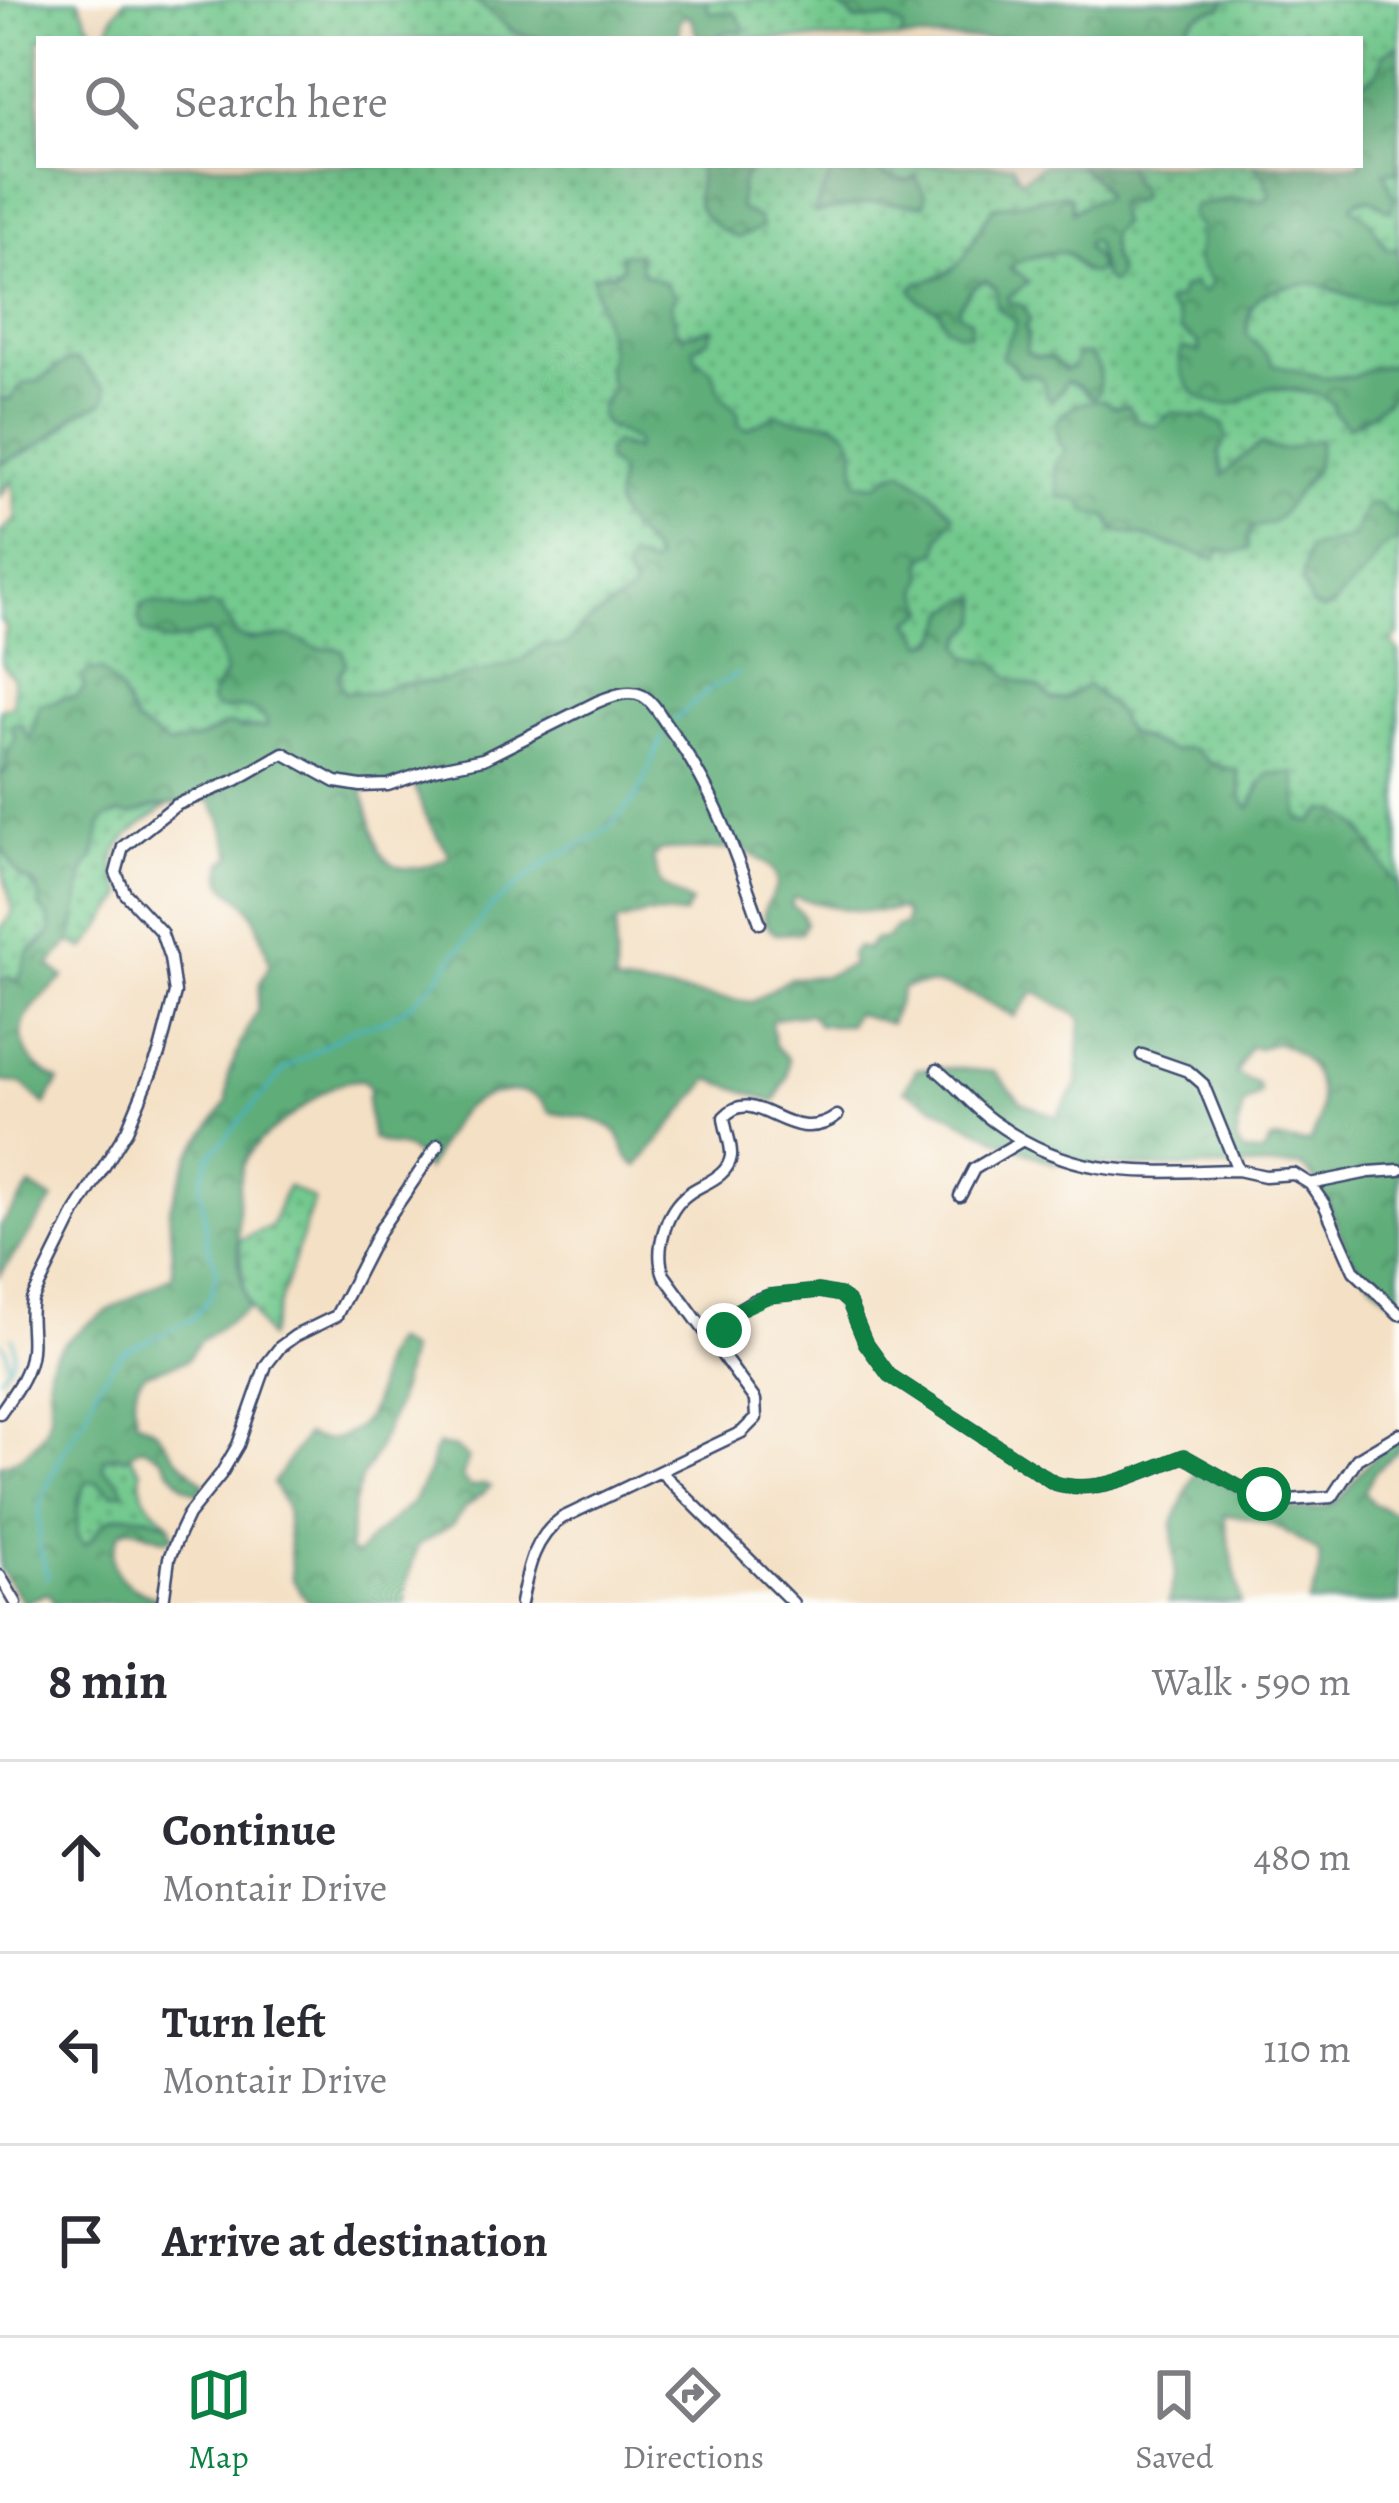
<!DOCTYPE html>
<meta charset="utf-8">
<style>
:root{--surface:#fff;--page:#f2f2f3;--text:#2b2b33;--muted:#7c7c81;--line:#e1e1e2;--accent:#0b8043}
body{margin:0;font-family:Alegreya,serif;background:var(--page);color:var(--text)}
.stop{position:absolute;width:36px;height:36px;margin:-27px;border:9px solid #0b8043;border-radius:50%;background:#fff}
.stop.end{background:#0b8043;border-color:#fff;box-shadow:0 3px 12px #0008}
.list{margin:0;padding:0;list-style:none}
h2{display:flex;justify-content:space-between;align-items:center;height:156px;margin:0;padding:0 48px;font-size:51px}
h2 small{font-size:39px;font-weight:400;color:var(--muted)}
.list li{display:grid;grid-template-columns:78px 1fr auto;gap:36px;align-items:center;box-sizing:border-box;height:192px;padding:0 48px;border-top:3px solid var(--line)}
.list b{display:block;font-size:45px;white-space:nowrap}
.list p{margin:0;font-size:39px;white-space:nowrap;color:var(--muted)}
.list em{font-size:39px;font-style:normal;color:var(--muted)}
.icon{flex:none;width:66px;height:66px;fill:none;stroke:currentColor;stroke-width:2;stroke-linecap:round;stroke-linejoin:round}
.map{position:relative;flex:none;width:1399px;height:1603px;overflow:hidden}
.search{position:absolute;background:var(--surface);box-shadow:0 12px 48px #0002;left:36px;right:36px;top:36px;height:132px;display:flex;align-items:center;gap:30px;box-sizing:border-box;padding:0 42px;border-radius:0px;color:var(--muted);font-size:45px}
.sheet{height:732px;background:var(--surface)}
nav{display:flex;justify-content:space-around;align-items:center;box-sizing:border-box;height:168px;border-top:3px solid var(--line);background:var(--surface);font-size:33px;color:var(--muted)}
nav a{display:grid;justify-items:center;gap:6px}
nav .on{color:var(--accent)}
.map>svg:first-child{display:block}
.grass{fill:url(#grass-dots);stroke:#477c76;stroke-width:3;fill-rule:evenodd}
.forest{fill:url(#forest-crowns);stroke:#3c6e6c;stroke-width:3;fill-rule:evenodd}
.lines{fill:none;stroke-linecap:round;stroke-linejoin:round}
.stream{stroke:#46b3c3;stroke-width:3}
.minor-casing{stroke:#3c4a6d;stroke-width:15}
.minor{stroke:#fff;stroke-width:10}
.route{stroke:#0b8043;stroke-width:15}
</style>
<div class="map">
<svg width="1399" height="1603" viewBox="0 0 1399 1603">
<defs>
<pattern id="grass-dots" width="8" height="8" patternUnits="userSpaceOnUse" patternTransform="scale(3)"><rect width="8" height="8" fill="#73c98e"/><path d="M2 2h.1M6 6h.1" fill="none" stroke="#5ea477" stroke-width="1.8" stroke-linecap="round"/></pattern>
<pattern id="forest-crowns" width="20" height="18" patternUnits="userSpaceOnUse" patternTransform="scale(3)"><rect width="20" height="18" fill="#5ead79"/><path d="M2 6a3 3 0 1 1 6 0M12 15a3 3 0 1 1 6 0" fill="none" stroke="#4d8d66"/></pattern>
</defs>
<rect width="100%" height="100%" fill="#fdfcf7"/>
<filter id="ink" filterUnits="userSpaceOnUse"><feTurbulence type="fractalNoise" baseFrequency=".00833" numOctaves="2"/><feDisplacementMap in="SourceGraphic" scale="24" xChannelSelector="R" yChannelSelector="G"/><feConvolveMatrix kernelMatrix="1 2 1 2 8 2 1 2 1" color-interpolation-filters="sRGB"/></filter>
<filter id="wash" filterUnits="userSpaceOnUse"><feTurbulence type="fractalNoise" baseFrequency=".004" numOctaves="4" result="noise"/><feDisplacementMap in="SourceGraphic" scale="48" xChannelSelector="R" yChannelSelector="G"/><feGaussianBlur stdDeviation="2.7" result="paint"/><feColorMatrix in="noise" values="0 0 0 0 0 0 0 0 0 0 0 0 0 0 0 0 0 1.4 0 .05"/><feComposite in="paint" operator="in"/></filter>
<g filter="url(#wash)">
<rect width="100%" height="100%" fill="#f4e0c4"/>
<path class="grass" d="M0,0h79l8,20 13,19h-61v126h658l5,16 -6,15 66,31 -3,-8 -20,-11 3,-24 7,-19h79l3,5 -1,13 -7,8 -7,22 56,-11 52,3v-10l-9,-18 -6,4c-15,-2 -26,-4 -36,-16h139l9,15 22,-15h35l20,17 7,14 -2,4h-9l-23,12 -1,-9 -33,-3 -43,7 -19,28 -8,24 -30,20 -17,22 19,9 21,4 -2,-6 16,-22 12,-5 10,8 1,19 19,13 -5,42 9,13 11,-2 11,4 5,19 20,-16 14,6 8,9 -16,-29 -10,3c-17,-23 -20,-6 -37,-19l2,-16 -20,-38 3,-5 15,-7 -16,-18 3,-5 47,-11 9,4 14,17 4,-30 5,-2 3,3 8,33 15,-3 -6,-17 -2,-23 11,-9 -6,-20 18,-2 -1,-21 -6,-16h129l9,11 7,19 -7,6 -28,-2 -21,2 -15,25 12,58 -9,10 -11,-10 -11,5 -3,10 2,31 19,12v11l-17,-5 70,48 12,-9 59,8 10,9 1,8 6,5 19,5 40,-33v247l-8,4 8,13v233l-24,-30 -12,-27 -25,-17 -27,11 -12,-5 -4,-30 -35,-5 -9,25 -8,-5 -6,-33 -20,-3 -30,-19 -15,3 -45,-19 -12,-22 -18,-18 -25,1 -8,7h-12l-12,-12 -28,-8 -17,-18 -27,-5 -7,-11c7,-24 23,-12 18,-48l-30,12c-5,15 -7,31 -24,34l-15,-24 18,-9 -9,-20 5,-16 -2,-12 5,-8 2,-65 -26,-18 -12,2 -15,12 -18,-3 -6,-12 2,-23 -19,-26 -47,-2 -10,-6 -31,16 -9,-5 -6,-20 -10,-8 -11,-27 -15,-11 -2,-11 15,-9 2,-11 -27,7 -8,-6 -11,-46 -23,-10 -4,-8c-16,3 -29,8 -46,11l18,71 -2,26 4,17 -11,13 9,26 13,3 13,9 -1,9 -11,-3c-4,23 -14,58 2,76 12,13 24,22 30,39l-5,4 -11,-6 -16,13 9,12 -1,7 -7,7 -35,22 -22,24 -38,8 -9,8 -21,7 -59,14 -47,2 -18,9 -32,-1 -6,-15 8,-13 -4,-13 -103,-14 -18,-28 -37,2 -29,-9 -11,30c20,6 44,5 65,0 17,19 17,52 17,78 19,-4 28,-3 41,11v7l-46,-1 -22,12 -31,6 -33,-22 -7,-14 -43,-20 -10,9 -12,-1 -28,18 -1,21 -3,5 -11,-18 -8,3 3,13 -8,15 -1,15 -6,6v-66l13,-4v-27l-9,-11 -3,-9 5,-31 -6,-7v-87l16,-14 -4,-39 -12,16v-32l31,-14 29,-19 18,-18 24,-10 -13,-32 -35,-2 -16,13 -19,5 -8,12h-11zM1165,416l61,23 -7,14 4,24c27,-29 36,-19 70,-28 11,-2 15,-8 27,-8l-4,26 -5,9 -40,47 -20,6 -3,10 -28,11 -4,8c-35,-8 -66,-23 -101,-27l-7,-14 -21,-6 -32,-46 11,-14 90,-25z
M125,0h348l27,18 13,14 26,7h-337l-6,-5 -3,5h-19l-9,-3 -7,3h-57l7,-4 4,-18z
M708,0h120l21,13 6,8 33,-2 16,8 -1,7 -4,5h-181l-1,-3 13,-5 12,1 -18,-20 -13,2 -6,-9z
M1225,0h174v44l-17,11c0,16 -8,23 -22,29v-45h-181c15,-25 17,-25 43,-32z
M1384,171h15v79l-12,-1 -19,-30 -18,-11 7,-7 14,-2 20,12 3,-15 -8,-14z
M1314,282c28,13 55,23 85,15v67l-29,4 -16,9h-31l-51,-12 -25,-29c1,-51 24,-47 67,-54z
M169,805c-19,13 -59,36 -55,64 1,9 7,19 10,27l-39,53 -15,-7 13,-65 3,-11 8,-9 7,-34 5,-5 15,-5 10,2 23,-8z
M0,846c7,8 11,18 18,25 20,19 31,34 33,62l-23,19 -10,32 -10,-8 -8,6v-52l13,-18c-5,-26 -13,-40 -13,-66z
M287,1186l27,14 -46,138c-26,-40 -25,-51 -29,-98l32,-14z
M119,1455l6,2 4,-2 12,16c-4,26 11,37 29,53l-24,-8 -63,29c-14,-19 -5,-44 4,-64l10,1 8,7 14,-8 -17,-12 2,-11z"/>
<path class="forest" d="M473,0h235l-2,5 5,8 23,-1 11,17 -3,3 -12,-1 -12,4v4h-20l-8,-23 -7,1 -4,5v17c-40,0 -127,7 -161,-6 -12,-4 -31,-25 -45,-33z
M828,0h397l-2,7c-27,7 -29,7 -44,32h-280l4,-5v-7l-15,-8 -33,1 -6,-7z
M1399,44v127l-15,1 10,24 -3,16 -20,-13 -14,2 -6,6 17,12 19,30 12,1v47c-38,11 -48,-5 -82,-13 -8,-2 -19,1 -27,2 -35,7 -42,14 -43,49l23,23 3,7 50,12 20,1 11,-1 16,-9 29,-4v25l-28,25 -23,13 -14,-15 -1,-8c-15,-13 -43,-16 -63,-16 -13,0 -21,12 -34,15 -35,8 -62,-22 -55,-55l18,4v-9l-19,-13 -2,-12 -12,-14 3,-4 9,-1 3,-10 11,-5 11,9 9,-9 -15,-23 3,-35 -8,-7 -1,-6 3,-7 42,-7 28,2 7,-6 -7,-19 -9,-11h105v-81c14,-6 22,-13 22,-29z
M697,165h52l-7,19 -3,24 20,11 3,8 -24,11c-16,-7 -43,-23 -41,-43 1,-15 5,-13 0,-30z
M828,165h10l2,10 8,-1 6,-9h19c10,12 21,14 36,16l6,-5 10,19 -1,10 -52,-3 -57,11c2,-19 20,-29 13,-48z
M1078,165h48l6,16 7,6 2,9 -8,6 -17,3 5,19 -11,10 2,22 6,17 -4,9 -4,1 -7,-7 -8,-33 -3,-3 -5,2v6l10,12 2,10 -6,4c-18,-4 -11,-10 -24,-19 -12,-8 -49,4 -59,12l2,4 7,2 10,9 -21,15 1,5c13,1 17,6 21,18l-5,7 3,8 -2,17c18,13 18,-6 38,18l9,-3 5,-13 12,1 9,13v24l-5,5 -5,-1 -8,-9 -14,-6 -14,18 -6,-2 -5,-19 -11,-4 -11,2 -9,-13 -9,-6c2,-15 12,-21 14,-36l-19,-13 -1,-19 -10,-8 -12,5 -16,22 2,6 11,6 -1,14h-10l-15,-8 -6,-16 -19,-9 -9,-12 7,-7c54,-7 48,-41 76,-75l71,-13 6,3 1,15 22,-12 9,-1 2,-4 -7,-13z
M638,253l4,20 23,10 10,14 -4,7 5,25 8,6 28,-7 -3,11 -15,9 2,11 16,11 10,27 16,15 1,13 8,4 31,-15c22,13 57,-2 72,22 8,13 1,31 8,47l18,2 15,-11 12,-3 26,19 25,25 -14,22 -2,15 -11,3 -5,8 2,12 -5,16 9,20 -18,10 15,23 10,-2 5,-6 9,-25 19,-12 12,-1c4,38 -12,23 -19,47l7,12 27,5 17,18 28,8 12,12h12l23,-15 28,25 12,23 45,18 15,-3 9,2c11,15 23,17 41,20l6,32 7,6c8,-11 8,-24 18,-34l27,-1 4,45 12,5 14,-13c43,4 48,50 74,76v420c-20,-16 -41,-34 -52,-57 -14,-28 -20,-63 -46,-83l-134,2 -114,-5 -51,-21 -98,-52 13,-21 36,-1 42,4 26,30 35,15 21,-31 4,-68 -46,-27 -21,26c-33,-20 -72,-41 -111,-29l-13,36 -35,-11 -6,12h-30l-9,-11 -22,2 -17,5 4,24 13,14 -1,18 -12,25 -65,-23 -72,87c-19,-11 -11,-20 -21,-33 -14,-17 -48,-16 -68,-21 -13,-32 -65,-22 -86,-2 -15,15 -26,41 -37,60 -21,-35 -28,-16 -54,-32l-5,-38 3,-12 -7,-8c-27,-1 -44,15 -65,31 -17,13 -44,31 -54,51 -8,17 -7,90 -4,110 2,12 6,24 9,36l-49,33 -14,20 -41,12 -7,9 -4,16 2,22 21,11 18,25 30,28 -7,9 -13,-7 -15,-15 -9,-14 -20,-10 -16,11 -7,-3 -14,3 -1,11 16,12 5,11 -11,2 -16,-12 -10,-1 -9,19 -1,36 7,9c11,-6 11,-13 20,-21 18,-16 47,-7 66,0l3,13 -7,3 -35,-12 -10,3c-22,42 6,56 40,69v3h-107l-6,-10 -24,10 -24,-34v-104c17,-4 27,-12 38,-25 27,-31 -2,-63 18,-87 26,-33 81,-57 117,-78l-4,-65 21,-55 37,-53 1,-27 17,-42 12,-21 3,-29 10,-19c-6,-18 -10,-39 -20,-55 -12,-20 -33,-13 -27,-46l9,-7 -11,-37 -11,-18 -10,-1 -46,7 -23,8 -10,-2 -15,5 -5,6 -7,34 -8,8 -3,11 -10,57 -3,8 -21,24 15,11c-19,20 -52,40 -39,71 6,16 19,25 34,33l-14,24 -23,-21 -22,-3v-99l8,-6 10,7 11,-31 8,-5 14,-14c0,-12 -2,-18 -12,-26 3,-15 -3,-25 -18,-29l-21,-32v-71l6,-6 1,-15 8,-15 -3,-14 7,-3 12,18 8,-36 17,-2 7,-5 12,1 9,-9 -2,-11 6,-7 14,-1 19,22 14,31 33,22 31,-6 31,-15 12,5 25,-2v-6c-18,-20 -27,-11 -51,-12l-6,-7 2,-8 14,-21 -11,-34 -6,-7 -39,10 -27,-10 -4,-12 1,-15c26,-9 40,15 71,-1l10,5 18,28 12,3 39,-4 29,13 15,-1 9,3 3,13 -8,13 6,15 32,1 18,-9 47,-2 80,-21 20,-16 16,2 10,-2 12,-16 53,-37 1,-7 -9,-12 6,-15 21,8 5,-5c-8,-20 -39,-39 -40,-57 -1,-11 3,-21 4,-31l-13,-12 -1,-10 8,-8 21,7 1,-9c-24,-17 -53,-15 -24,-51l-4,-17 2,-26 -18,-71 24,-3 6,-5 -1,-14zM413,781l11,33 26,42c-23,13 -53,21 -70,-4l-18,-62zM740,846c9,8 26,15 33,24 17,26 -31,37 3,64l25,-1 5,-10 -5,-10 -10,-8 3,-8c34,9 72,19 107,12l5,5 -1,10 -10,4 -9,10 -12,2 -7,9 -10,-2 -7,8 2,10 -27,11 -35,2 -38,24 -137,-18 1,-61 30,-9 38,1 7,-12 -31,-19 -7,-25 6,-8c28,-4 53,2 81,-5zM1277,1043c44,13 54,62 33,99 -15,3 -26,-4 -40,-1l-6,12 -21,-1 -7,-11 7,-36 17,-12 -2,-9 -22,-10 13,-27 10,1z
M77,360c12,8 15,22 29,27v10l-4,6 -24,10 -34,29 -44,22v-65h11c8,-12 12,-19 27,-17l29,-21z
M1103,400l11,7 14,-1 10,15 17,5 18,-14 34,6 17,7 2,14 -7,14 4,23 17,-17 21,-15c33,14 31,-3 59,-4l-4,27 -36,49 -9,7 -20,6 -3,10 1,10 -16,4 -13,-3 -4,9c-34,-9 -66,-24 -101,-28l-7,-14 -21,-5 -8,-12 -20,-2 -4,-33 11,-14 -7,-9 -3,-20c14,-17 26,-21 47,-22z
M1378,503l11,12 10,1v24c-26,8 -21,20 -37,36 -15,15 -17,12 -29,32l-12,2 -10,-5 -9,-24 6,-33 45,-11 13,-33z
M31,1186l22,14 -53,75v-49z
M393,1341l16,10 -13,54 -20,48 -14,24 -9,29 -4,45 7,5 14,-17 43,-37 16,-30 4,-19 5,-8 17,3 13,10 -6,20 8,9 15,-3 5,3 -25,21 -13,17 -34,20 -12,40 -1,18h-96l-17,-24 -6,-72 -13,-24 33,-48c17,6 28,7 44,-3 33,-19 22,-46 33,-75 2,-6 7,-11 10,-16z
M1399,1438v11l-25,24 -10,19 8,11 27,12v88h-91c9,-17 13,-30 11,-50 -31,-23 -57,-36 -95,-38l17,88h-73l7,-29 -2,-51 24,-55c32,21 106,61 142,31 10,-9 15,-21 24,-30 9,-12 24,-23 36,-31z"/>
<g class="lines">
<path class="stream" d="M674,720l38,-32 27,-15
M0,1342l6,8 2,13
M0,1377c12,-13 18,-22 12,-40
M48,1578l-9,-32 1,-44 23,-50 23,-37 11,-29 25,-33 71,-34 19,-25 5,-27 -9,-20 -8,-63 9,-27 76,-88 71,-42 27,-5 27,-17 26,-25 55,-73 61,-49 36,-17 22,-15 27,-29 25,-60"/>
</g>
</g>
<g filter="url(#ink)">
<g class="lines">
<defs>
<path id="minor" d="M1142,1055l46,16 15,13 35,86 27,6 29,-2 16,10 14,20 30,67 45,43
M937,1070c20,16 35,36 56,51 82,60 149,51 245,49
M1310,1184l59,-12 30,-2
M960,1196l14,-27 47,-28
M721,1350l3,-20 14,-20 15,-9 15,-5 51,-5 21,4 9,8 16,39 24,33 165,108c46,13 87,-11 130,-27l55,31 50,13 43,-3 25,-38 42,-25
M0,1413c13,-19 29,-39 31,-62 2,-18 -3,-34 1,-51l44,-89 51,-81 32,-76 16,-61 -5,-35 -9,-26 -36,-39 -9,-20 7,-26 53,-42 60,-25 47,-27 53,29 25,4 27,-1 47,-16 48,-10 114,-57c15,-6 31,-13 46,-6 11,6 17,20 24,29 48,64 67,125 93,198
M661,1472l132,131
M0,1576l16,27
M163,1603l6,-45 11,-26 8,-17 33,-41 17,-29 28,-80 14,-18 15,-11 41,-20 44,-86 58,-85
M521,1603c7,-34 12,-64 41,-85l180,-86 14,-14 -1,-18 -91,-125c-10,-25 2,-65 24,-81 14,-11 40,-16 43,-38 1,-12 -6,-26 -7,-39 32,-36 66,34 113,-1"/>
</defs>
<use href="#minor" class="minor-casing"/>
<use href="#minor" class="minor"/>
</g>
</g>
<g class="lines" filter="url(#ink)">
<path class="route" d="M724,1330l14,-20 31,-14 50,-5 21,4 9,8 16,39 24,33 165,108c47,13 86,-11 130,-27l55,31 25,7"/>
</g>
</svg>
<div class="stop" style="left:1264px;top:1494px"></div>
<div class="stop end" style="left:724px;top:1330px"></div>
<div class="search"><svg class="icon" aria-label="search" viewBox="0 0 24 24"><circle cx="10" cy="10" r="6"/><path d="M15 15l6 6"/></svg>Search here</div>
</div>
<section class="sheet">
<h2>8 min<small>Walk · 590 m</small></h2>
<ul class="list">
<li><svg class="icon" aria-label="ahead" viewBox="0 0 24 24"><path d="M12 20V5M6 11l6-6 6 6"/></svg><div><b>Continue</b><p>Montair Drive</p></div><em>480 m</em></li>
<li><svg class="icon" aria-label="left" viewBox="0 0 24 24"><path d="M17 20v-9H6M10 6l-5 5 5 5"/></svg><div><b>Turn left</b><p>Montair Drive</p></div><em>110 m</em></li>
<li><svg class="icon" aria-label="arrive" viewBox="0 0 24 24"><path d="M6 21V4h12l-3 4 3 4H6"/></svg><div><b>Arrive at destination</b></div></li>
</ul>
</section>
<nav>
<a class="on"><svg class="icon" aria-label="map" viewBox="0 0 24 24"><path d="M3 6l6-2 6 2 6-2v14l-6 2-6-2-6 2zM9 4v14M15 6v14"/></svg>Map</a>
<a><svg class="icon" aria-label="directions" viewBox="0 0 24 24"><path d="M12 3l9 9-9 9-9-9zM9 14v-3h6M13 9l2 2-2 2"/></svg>Directions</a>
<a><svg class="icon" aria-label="saved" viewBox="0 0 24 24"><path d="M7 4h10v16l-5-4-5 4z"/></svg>Saved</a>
</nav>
